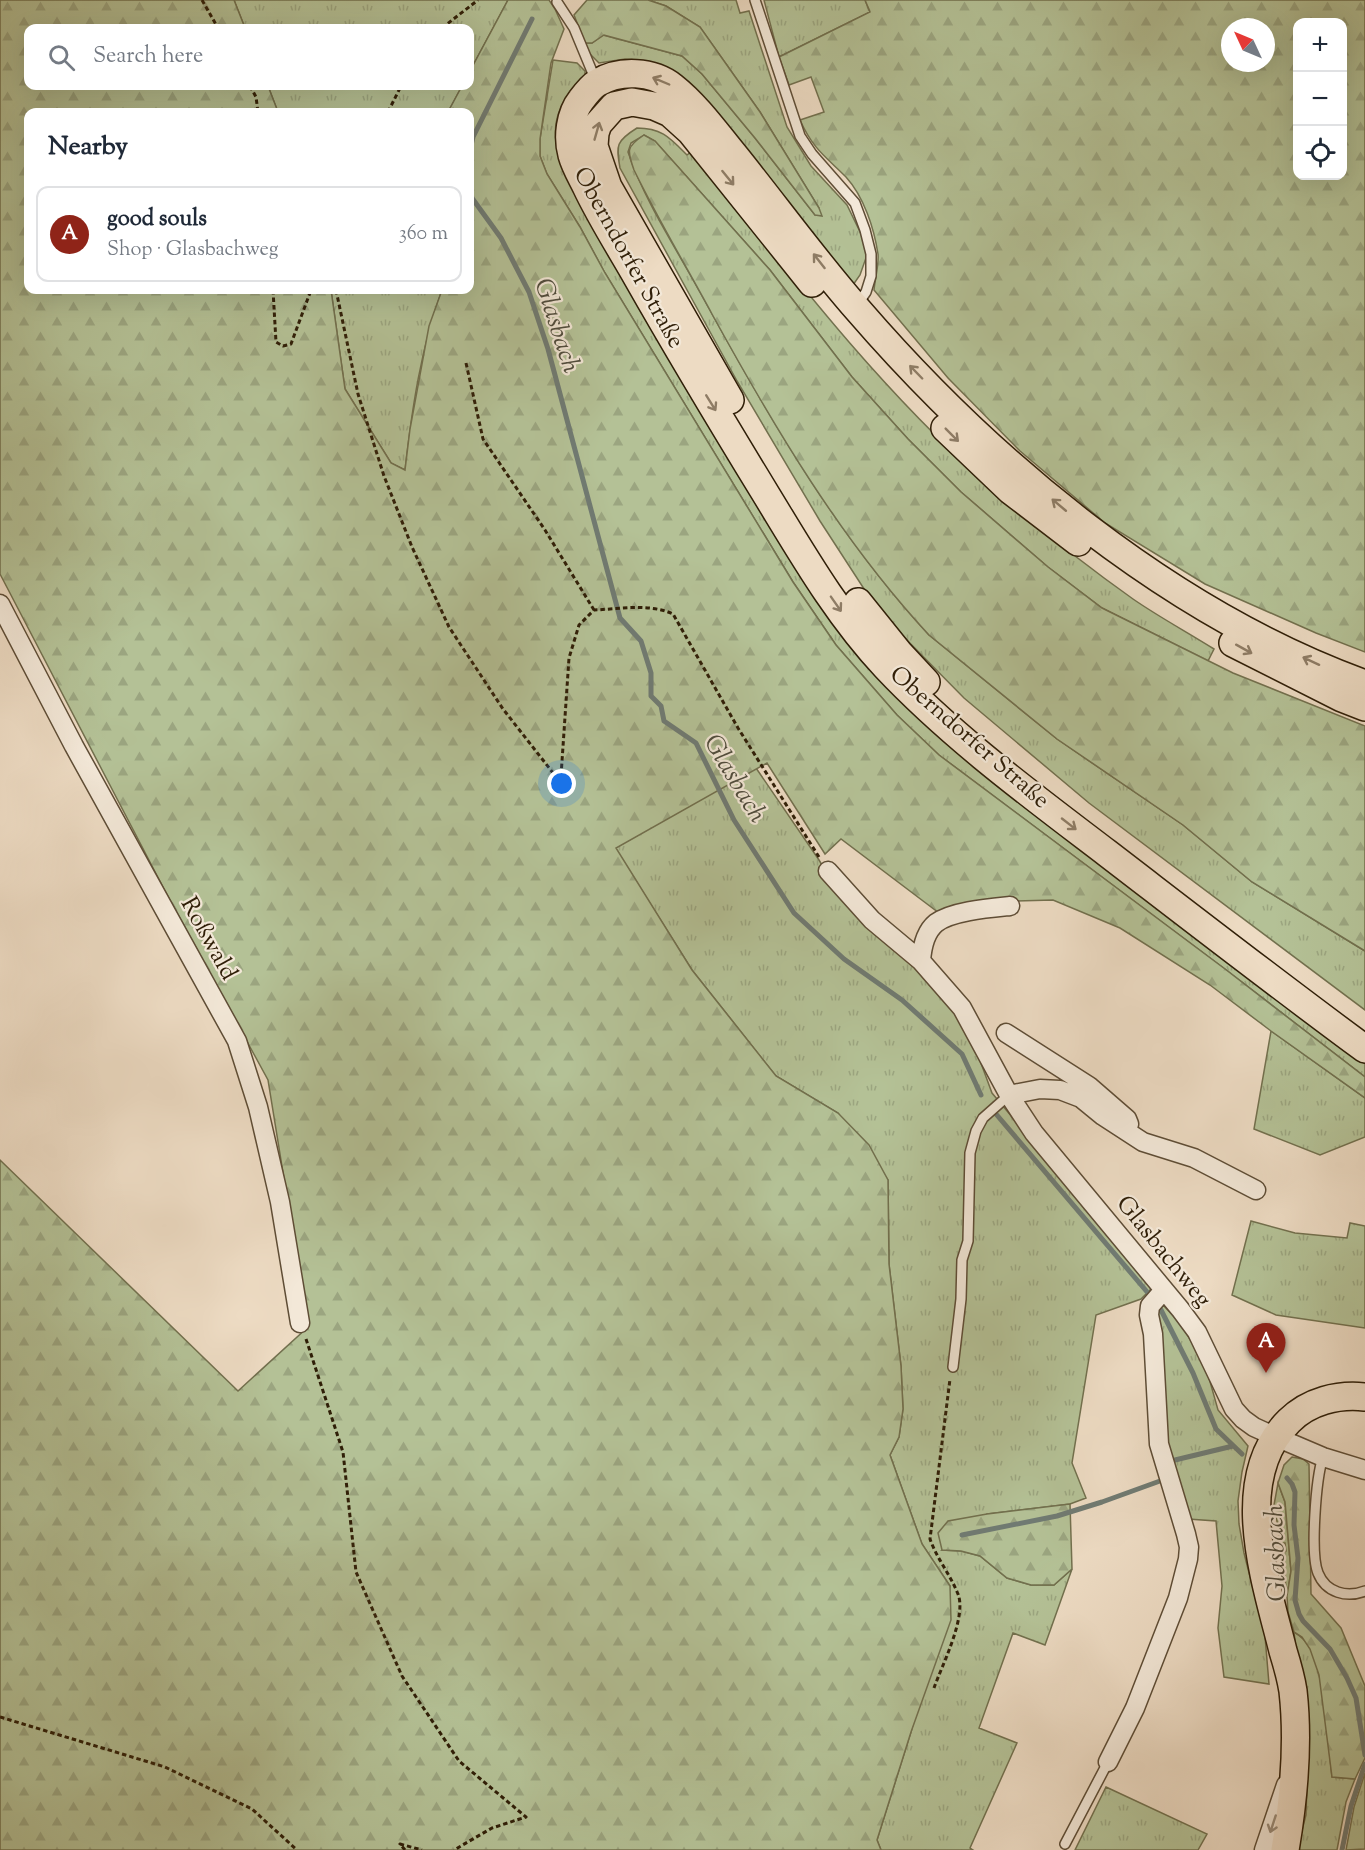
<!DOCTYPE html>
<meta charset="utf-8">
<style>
:root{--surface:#fff;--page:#f6f6f7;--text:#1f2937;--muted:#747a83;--line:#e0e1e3;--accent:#8f2418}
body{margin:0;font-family:"Sorts Mill Goudy",serif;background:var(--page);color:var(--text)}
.controls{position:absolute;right:18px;top:18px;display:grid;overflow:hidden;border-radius:12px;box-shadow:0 6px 24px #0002}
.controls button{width:54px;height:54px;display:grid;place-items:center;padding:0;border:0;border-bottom:2px solid var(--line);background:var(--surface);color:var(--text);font:30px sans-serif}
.compass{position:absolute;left:1221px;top:18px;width:54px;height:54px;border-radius:50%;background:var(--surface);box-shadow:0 6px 24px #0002;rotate:314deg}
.you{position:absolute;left:562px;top:784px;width:21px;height:21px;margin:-15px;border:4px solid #fff;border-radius:50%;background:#1a73e8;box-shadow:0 0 0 9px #1a73e833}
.badge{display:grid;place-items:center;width:39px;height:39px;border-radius:50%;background:var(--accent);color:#fff;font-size:20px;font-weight:700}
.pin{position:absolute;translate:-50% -50px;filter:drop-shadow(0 2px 3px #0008)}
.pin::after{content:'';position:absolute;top:32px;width:21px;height:18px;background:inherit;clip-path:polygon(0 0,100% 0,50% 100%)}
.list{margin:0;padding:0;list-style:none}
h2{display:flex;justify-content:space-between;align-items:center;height:78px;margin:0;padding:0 24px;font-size:26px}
h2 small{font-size:20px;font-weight:400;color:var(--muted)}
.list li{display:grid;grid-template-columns:39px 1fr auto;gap:18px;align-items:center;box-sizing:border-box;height:96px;margin:0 12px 12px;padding:0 12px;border:2px solid var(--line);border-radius:12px}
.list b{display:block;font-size:22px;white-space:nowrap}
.list p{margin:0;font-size:20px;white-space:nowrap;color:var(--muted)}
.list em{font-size:20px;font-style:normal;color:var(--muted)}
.icon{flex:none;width:33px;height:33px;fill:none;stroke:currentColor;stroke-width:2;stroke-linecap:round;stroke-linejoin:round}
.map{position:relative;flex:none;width:1365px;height:1850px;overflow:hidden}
.search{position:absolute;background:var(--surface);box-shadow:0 6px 24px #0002;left:24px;top:24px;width:450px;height:66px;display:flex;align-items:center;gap:15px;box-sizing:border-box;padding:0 21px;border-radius:12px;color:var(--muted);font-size:22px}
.panel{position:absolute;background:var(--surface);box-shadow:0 6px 24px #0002;left:24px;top:108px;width:450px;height:186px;border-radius:12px}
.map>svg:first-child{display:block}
.grass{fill:url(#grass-tufts);stroke:#72704e;stroke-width:1.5}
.forest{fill:url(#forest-firs);stroke:#72704e;stroke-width:1.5;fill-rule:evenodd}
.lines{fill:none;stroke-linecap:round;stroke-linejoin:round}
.stream{stroke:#707b73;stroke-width:5}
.service-casing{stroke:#5e4d36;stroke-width:12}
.minor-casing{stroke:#5e4d36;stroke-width:21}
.primary-casing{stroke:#2f1e07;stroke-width:30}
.path{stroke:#2f1e07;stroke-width:3;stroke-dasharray:4.5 3;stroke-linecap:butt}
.service{stroke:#f3e8d8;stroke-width:9}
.minor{stroke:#f3e8d8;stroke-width:18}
.primary{stroke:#eddbc3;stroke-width:27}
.oneway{stroke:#8e7c65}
.oneway2{stroke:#9b8d7a}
.labels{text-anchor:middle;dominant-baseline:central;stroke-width:4.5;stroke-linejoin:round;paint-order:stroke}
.street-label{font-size:24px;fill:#2f1e07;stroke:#f3e8d8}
.water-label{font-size:26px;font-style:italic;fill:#4f4c3d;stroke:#f3e8d8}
</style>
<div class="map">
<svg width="1365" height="1850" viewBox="0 0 1365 1850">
<defs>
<pattern id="grass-tufts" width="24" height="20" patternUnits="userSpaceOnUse" patternTransform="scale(1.5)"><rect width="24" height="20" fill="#b4c196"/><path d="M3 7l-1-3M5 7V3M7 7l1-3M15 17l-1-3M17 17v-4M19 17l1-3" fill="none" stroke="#9ba580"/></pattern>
<pattern id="forest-firs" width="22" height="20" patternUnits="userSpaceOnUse" patternTransform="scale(1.5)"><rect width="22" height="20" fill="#b4c196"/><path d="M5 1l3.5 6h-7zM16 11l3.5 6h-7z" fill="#9ba580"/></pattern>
</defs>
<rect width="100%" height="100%" fill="#eddbc3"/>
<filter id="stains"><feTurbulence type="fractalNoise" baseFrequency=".00333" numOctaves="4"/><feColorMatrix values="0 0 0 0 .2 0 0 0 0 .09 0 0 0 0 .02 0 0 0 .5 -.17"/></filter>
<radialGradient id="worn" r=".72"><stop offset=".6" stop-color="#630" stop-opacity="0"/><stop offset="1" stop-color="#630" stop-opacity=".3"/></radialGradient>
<path class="grass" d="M234,0h274l-38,71v-43h-225z
M648,0h88l4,13 9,-2 38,116 24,39 36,39 15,31 5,19 -7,20 -7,10 -188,-217 -18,-7 -22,-2 -26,4 -11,-11 -3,-9h7l11,-8 79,21 20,18 53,64 60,77 4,-7 -59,-96 -60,-85 -34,-21z
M764,0h101l5,12 -91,45z
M553,60l24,3 8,8v7c-25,22 -36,44 -26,78l293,483 492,410 21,15v13l-140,-108 -286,-214 -42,-40 -61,-70 -43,-63 -188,-309 -25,-46 -33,-53 -7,-18v-17z
M268,86h194l-14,26h-170z
M637,128c25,0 33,10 50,27l6,-5c92,115 181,233 291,331 47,41 98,82 149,118 26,18 54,33 81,50l-6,12 -106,-53 -54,-41 -87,-75 -53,-53 -56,-62 -82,-107 -115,-129 -11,-6 -13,8 -3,9c17,50 48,96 73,142 66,120 135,240 228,341l128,104 126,86 69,57 113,69v59l-276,-207 -125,-105 -64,-65 -32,-38 -48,-74 -83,-140 -117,-213c-4,-23 -4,-27 17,-40z
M331,290h111c-21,57 -30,119 -37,180l-14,-7 -46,-74z
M756,768l63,92 20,34 86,83 24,28 22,31 21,57 162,193 -13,13 -45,16 -24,148 14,35 -16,6 -83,10 -45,36 19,1 19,5 27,22 24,7h23l18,-16 -27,76 -32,-12 -34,95 38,15 -47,105 3,2h-92l-4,-10 34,-108 39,-146 -28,-42 -32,-89 9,-18 4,-28 -2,-43 -12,-102 -1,-84 -50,-67 -62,-37 -84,-106 -77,-122z
M1271,1031l94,67v39l-45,18 -66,-26z
M1251,1221l44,12 52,5 3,-15 15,3v102l-89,-13 -44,-20z
M1163,1305l18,19 16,27 12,27 9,32 30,36 -6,26 -4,29 1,23 5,29 21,83 4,48 -45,-7 -6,-49 4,-42 -6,-65 -28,-2 -24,-75 -9,-127z
M1278,1483l7,19 6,69 -4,25 -5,-43 4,-2 -1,-8h-4l-7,-38z
M1294,1632c7,4 12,9 16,16 15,29 18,95 22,129l23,2 -9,23 -9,48h-40l9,-35 2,-61z
M1365,1773v76l-19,1 8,-43z
M1106,1787l101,47 -9,16h-123z"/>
<path class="forest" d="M0,0h234l11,28h-217v58h240l10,26h-250v178h303l14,99 46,74 14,7 5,-41 19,-103 13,-36h28v-178h-22l14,-26h8v-15l38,-71h41l6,9 9,20 -13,34 -11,76v17l7,18 33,53 25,46 188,309 43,63 61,70 42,40 286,214 140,108v21l-94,-67 -61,-46 -90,-57 -67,-28 -66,2 -48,11 -98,-74 -16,15 -58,-91 -151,85 76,122 84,106 62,37 31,32 19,35 1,84 12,102 2,43 -4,28 -9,18 32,89 28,42 1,34 -40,112 -34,108 4,10h-881v-690l238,231 70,-64 -40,-247 -104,-191 -164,-315z
M587,0h61l18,6 34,21 60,85 59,96 3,8 -7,-1 -60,-77 -53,-64 -20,-18 -78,-21 -12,8h-7l-11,-28z
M865,0h500v652l-49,-19 -111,-49 -100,-61 -85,-72 -72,-73 -74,-88c1,-11 5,-25 4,-36 -4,-26 -14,-57 -32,-77 -21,-21 -33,-28 -46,-57l24,-8 -13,-35 -22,8 -10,-28 91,-45zM1342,22v154h-44v-154zM1230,27h36v36h-36z
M644,135l11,6 115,129 82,107 56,62 53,53 87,75 54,41 131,65 132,53v225l-113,-69 -69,-57 -126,-86 -128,-104c-88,-95 -155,-208 -217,-321 -26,-48 -54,-95 -78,-144 -7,-20 -8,-23 10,-35z
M1292,1457l11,2 6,5 2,130 30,34 24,58v72l-10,21 -23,-2 -13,-102 -9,-26 -8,-12 -8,-5 -6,-20 -1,-16 4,-25 -6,-69 -7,-19 6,-18z
M1070,1504l2,65 -18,16h-23l-24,-7 -27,-22 -19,-5 -19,-1 -4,-17 10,-12 39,-7z"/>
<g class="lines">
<path class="stream" d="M470,150l3,-13 59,-118
M470,189l2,9 29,40 28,54 19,57 72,269 21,23 10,32v23l10,10 3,15 32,22 38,77 60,93 50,46 58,41 60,54 19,41
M996,1114l152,179
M1161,1310l32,63 23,56 26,25
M1175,1460l58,-14
M1287,1478l5,6 3,8 -1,33 4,33 -3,42 4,14 4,7 27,28 17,29 9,20 9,57
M962,1535l95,-19 45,-14 58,-21
M1342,1850l9,-44 14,-42"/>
<defs>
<path id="service" d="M755,0l45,136 12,18 43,49 10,27 6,24v22l-5,16 -9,13
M557,2l17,26 22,53
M953,1367l8,-68 1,-39 6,-19 2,-88 6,-22 7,-13 26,-23
M1323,1457c-7,21 -13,96 -5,116 8,20 29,25 47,18
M1065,1844l43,-82"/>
<path id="minor" d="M0,604l74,142 163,295 21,66 22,95 20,121
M828,871l44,49 49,41 41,47 47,87 25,38 146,176 17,23 37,77 9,10 11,8 22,10 47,20 42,13
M921,961c1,-14 4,-29 15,-38 16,-12 54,-15 74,-17
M1006,1033l83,53 38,33 2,5 -2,5
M1009,1095l31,-6 20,1 21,8 22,18 40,26 51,16 62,32
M1108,1762l27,-54 43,-110 10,-39 1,-12 -3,-13 -27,-90 -6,-110 -4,-19 1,-9 14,-16
M1264,1850l22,-65"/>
<path id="primary" d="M730,400l-122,-213 -14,-41 1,-13 3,-9 16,-18 18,-4 22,4 16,7 21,19 121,151
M945,428l65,62 68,52
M858,602l41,51 27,29
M1233,643l109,55 23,9
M1365,684c-194,-70 -374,-220 -507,-374 -43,-49 -82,-103 -123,-154 -19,-23 -38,-50 -62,-69 -20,-16 -53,-18 -76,-4 -5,3 -13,13 -16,17 -11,14 -14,37 -9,55 3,11 9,21 14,31 15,32 34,61 51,91 42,74 86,147 130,219 36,59 71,120 119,171 66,70 145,128 221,186 86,66 171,132 258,196
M1285,1850c9,-53 14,-106 8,-159 -2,-13 -6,-27 -10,-40 -17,-69 -53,-172 6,-230 20,-20 49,-27 76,-24"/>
</defs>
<use href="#service" class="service-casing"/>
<use href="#minor" class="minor-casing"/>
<use href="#primary" class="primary-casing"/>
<path class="path" d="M202,0l16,28
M442,28l36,-28
M250,86l6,11 2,15
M388,112l13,-26
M273,290l3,52 7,4 8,-2 20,-54
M336,290l22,104 26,82 28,71 37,80 54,82 54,69 4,-2 8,-118 10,-33 15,-15c26,-1 55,-7 79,4l65,114 81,129
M466,363l17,76 62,91 49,80
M306,1339l37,113 13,120 46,104 57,85 67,56 -34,11 -38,22
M934,1688c8,-23 33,-71 24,-94 -8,-20 -21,-35 -28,-55l20,-160
M0,1717l165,50 87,42 45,41
M405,1850l-5,-6 22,6"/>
<use href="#service" class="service"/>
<use href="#minor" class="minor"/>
<use href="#primary" class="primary"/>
</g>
<defs><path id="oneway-shaft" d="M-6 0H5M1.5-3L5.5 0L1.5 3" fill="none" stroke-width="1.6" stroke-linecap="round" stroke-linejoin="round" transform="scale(1.5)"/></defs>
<g class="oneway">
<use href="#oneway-shaft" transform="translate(661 81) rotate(-157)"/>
<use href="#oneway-shaft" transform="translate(597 131) rotate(-74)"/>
<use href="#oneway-shaft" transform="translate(728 178) rotate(51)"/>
<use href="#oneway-shaft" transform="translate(819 261) rotate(-128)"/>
<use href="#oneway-shaft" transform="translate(916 372) rotate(-134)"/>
<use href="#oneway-shaft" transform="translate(711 403) rotate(58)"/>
<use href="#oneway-shaft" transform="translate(952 435) rotate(45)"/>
<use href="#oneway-shaft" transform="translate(1059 505) rotate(-140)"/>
<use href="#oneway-shaft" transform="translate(836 604) rotate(55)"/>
<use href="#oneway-shaft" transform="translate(1244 649) rotate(29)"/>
<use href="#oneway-shaft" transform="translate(1311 661) rotate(-155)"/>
<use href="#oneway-shaft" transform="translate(1069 824) rotate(38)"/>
</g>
<use class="oneway2" href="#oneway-shaft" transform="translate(1273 1824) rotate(108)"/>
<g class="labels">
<g class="street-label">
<text transform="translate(628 258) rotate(61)">Oberndorfer Straße</text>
<text transform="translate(969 738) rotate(41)">Oberndorfer Straße</text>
<text transform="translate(208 939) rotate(61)">Roßwald</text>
<text transform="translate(1163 1252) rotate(51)">Glasbachweg</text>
</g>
<g class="water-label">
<text transform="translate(556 326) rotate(72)">Glasbach</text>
<text transform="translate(734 779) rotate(59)">Glasbach</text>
<text transform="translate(1277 1553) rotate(-92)">Glasbach</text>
</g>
</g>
<rect width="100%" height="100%" filter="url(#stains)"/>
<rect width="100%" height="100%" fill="url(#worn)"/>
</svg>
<div class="controls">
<button>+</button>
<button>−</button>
<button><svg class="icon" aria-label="locate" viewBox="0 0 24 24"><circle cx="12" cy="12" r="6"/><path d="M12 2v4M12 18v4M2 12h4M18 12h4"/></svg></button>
</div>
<svg class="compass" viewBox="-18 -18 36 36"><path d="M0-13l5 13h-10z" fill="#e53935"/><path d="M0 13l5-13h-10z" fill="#747a83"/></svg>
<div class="you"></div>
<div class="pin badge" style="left:1266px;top:1373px">A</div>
<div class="search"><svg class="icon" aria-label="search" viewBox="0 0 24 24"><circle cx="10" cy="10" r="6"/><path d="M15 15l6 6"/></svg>Search here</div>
<section class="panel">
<h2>Nearby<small></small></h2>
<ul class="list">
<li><span class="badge">A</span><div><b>good souls</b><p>Shop · Glasbachweg</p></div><em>360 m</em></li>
</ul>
</section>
</div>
